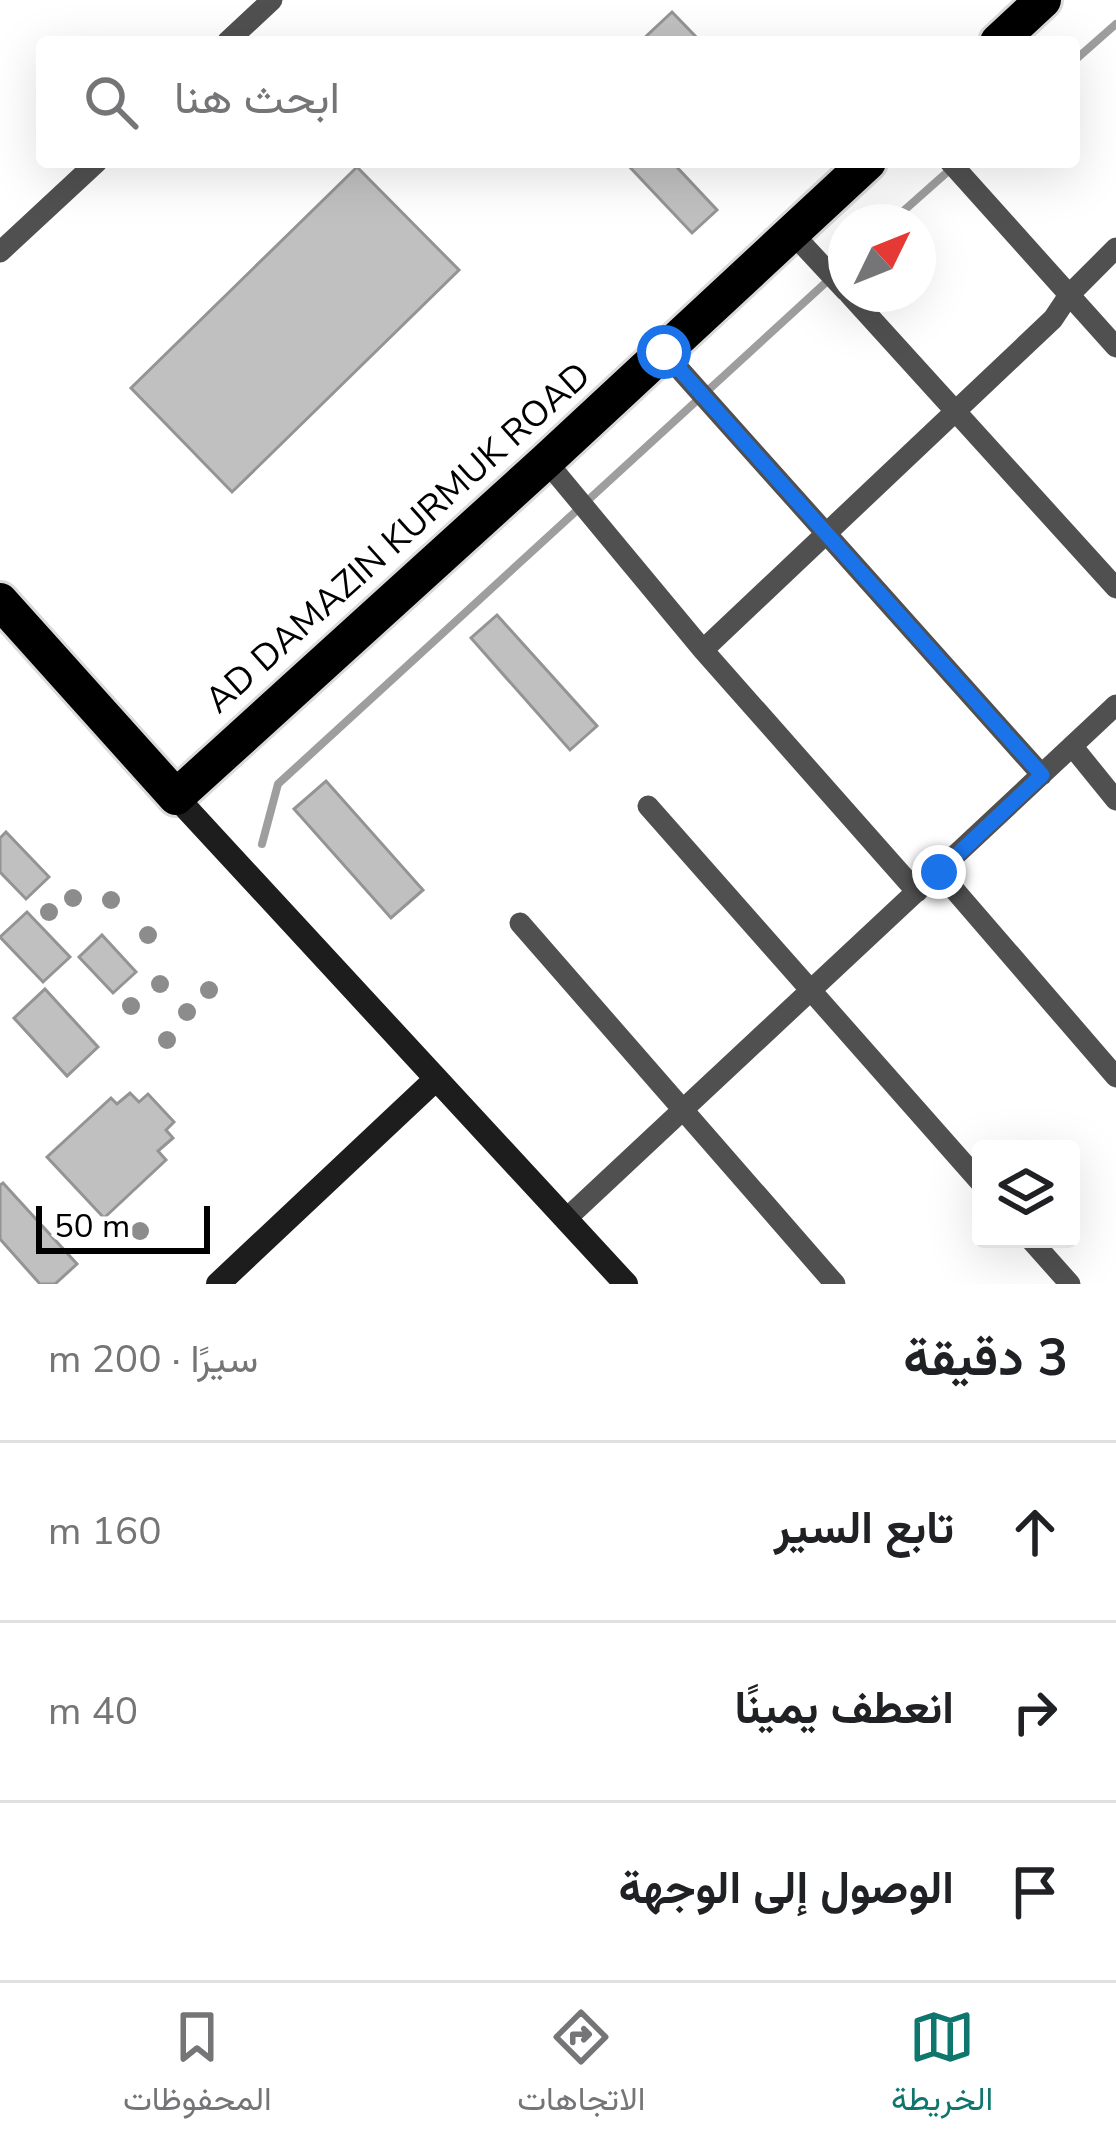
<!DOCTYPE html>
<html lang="ar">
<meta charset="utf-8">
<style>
:root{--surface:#fff;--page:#f6f6f6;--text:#202124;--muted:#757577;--line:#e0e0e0;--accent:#0f766e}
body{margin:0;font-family:"Nunito Sans",Vazirmatn,sans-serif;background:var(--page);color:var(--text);direction:rtl}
.controls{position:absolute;right:36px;bottom:36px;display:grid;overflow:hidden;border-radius:12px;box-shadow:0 12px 48px #0002}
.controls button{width:108px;height:108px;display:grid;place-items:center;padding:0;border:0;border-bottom:3px solid var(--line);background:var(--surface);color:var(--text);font:60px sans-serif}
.compass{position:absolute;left:828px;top:204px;width:108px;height:108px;border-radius:50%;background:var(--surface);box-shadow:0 12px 48px #0002;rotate:47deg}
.scale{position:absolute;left:36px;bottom:30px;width:174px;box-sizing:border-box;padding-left:12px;border:6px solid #000;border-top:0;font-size:33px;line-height:42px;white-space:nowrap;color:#000;-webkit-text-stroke:9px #fff;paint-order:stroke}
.stop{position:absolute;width:36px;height:36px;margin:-27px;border:9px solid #1a73e8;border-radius:50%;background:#fff}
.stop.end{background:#1a73e8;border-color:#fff;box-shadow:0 3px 12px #0008}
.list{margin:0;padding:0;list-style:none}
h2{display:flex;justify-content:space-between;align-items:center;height:156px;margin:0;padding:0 48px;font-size:51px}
h2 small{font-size:39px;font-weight:400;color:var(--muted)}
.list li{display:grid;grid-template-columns:78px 1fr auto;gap:36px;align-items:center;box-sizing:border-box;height:180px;padding:0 48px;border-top:3px solid var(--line)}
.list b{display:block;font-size:45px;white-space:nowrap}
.list em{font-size:39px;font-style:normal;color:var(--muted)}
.icon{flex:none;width:66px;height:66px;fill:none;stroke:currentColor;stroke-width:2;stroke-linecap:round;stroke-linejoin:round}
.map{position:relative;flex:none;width:1116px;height:1284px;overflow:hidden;direction:ltr}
.search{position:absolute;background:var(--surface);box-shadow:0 12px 48px #0002;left:36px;right:36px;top:36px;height:132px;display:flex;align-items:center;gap:30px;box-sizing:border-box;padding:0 42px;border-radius:12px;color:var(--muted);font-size:45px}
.sheet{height:696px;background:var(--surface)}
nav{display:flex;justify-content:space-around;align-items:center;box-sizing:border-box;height:168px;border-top:3px solid var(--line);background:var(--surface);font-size:33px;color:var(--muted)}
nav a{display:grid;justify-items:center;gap:6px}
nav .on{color:var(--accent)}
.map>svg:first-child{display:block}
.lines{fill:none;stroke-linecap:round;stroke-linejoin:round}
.stream{stroke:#9e9e9e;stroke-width:8}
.building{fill:#c0c0c0;stroke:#949494;stroke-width:3}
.highway-casing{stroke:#dbdbdb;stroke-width:42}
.street{stroke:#505050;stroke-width:21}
.secondary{stroke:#1d1d1d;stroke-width:24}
.highway{stroke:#000;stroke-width:36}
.tree{fill:#8c8c8c}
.route{stroke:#1a73e8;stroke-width:15}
.labels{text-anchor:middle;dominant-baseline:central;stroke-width:12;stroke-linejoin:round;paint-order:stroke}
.street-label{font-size:36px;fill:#000;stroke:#fff}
</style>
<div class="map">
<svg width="1116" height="1284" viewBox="0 0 1116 1284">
<rect width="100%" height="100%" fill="#fff"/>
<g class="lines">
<path class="stream" d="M1074,61l42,-37
M891,222l62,-55
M262,844l16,-60 568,-520"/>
</g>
<path class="building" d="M672,12l29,30h-61z
M625,162h47l45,48 -25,23z
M357,167l102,103 -227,222 -101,-104z
M497,615l100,111 -27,24 -99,-112z
M326,781l97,109 -32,28 -97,-109z
M6,832l43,45 -23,22 -26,-27v-34z
M27,912l43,45 -27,25 -43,-45z
M102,935l34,37 -23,21 -34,-36z
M45,989l53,58 -31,29 -53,-58z
M130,1093l9,9 9,-8 26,28 -8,8 7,8 -15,13 8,9 -62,58 -57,-61 64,-59 6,6z
M3,1183l74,81 -22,20h-15l-40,-45v-54z"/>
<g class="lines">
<defs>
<path id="highway" d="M998,42l45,-42
M0,601l176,196 370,-336 322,-299"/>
</defs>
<use href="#highway" class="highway-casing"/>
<path class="street" d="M227,42l45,-42
M950,162l166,185
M792,233l54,58
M0,252l97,-90
M849,294l267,294
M664,352l378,423
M546,461l157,189 214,242
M703,650l350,-331 16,-24 47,-47
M1072,746l44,54
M648,806l333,377
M939,872l177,205
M520,923l315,361
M566,1219l550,-514
M1030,1239l40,45"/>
<path class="secondary" d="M176,797l450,487
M218,1284l218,-205"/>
<use href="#highway" class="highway"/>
</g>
<g class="tree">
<circle cx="73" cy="898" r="9"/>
<circle cx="111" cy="900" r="9"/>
<circle cx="49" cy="912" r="9"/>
<circle cx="148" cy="935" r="9"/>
<circle cx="160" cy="984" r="9"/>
<circle cx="209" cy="990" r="9"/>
<circle cx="131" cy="1006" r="9"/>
<circle cx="187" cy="1012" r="9"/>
<circle cx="167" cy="1040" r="9"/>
<circle cx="140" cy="1231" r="9"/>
</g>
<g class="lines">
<path class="route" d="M664,352l378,423 -103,97"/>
</g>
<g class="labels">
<g class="street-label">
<text transform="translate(398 538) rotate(-42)">AD DAMAZIN KURMUK ROAD</text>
</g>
</g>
</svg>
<div class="controls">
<button><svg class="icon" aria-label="layers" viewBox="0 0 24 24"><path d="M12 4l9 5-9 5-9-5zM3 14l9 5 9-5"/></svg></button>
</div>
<svg class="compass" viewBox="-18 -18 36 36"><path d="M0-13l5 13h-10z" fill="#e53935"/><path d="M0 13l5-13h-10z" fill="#757577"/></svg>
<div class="scale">50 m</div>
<div class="stop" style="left:664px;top:352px"></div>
<div class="stop end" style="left:939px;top:872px"></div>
<div class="search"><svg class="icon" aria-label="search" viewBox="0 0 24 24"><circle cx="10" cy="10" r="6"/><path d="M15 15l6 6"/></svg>ابحث هنا</div>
</div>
<section class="sheet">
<h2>3 دقيقة<small>سيرًا · 200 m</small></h2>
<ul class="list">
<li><svg class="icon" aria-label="ahead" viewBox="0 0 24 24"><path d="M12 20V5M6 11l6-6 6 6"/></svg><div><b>تابع السير</b></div><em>160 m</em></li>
<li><svg class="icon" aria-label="right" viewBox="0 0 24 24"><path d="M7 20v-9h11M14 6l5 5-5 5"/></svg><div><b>انعطف يمينًا</b></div><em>40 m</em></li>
<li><svg class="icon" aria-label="arrive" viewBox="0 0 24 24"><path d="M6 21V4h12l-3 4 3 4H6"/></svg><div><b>الوصول إلى الوجهة</b></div></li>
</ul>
</section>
<nav>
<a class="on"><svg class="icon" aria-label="map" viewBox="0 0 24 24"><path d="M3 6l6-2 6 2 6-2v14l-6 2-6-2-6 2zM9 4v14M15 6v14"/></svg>الخريطة</a>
<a><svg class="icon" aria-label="directions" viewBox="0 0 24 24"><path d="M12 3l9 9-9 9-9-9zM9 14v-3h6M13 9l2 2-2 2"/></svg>الاتجاهات</a>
<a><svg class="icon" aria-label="saved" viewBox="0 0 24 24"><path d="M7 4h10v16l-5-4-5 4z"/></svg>المحفوظات</a>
</nav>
